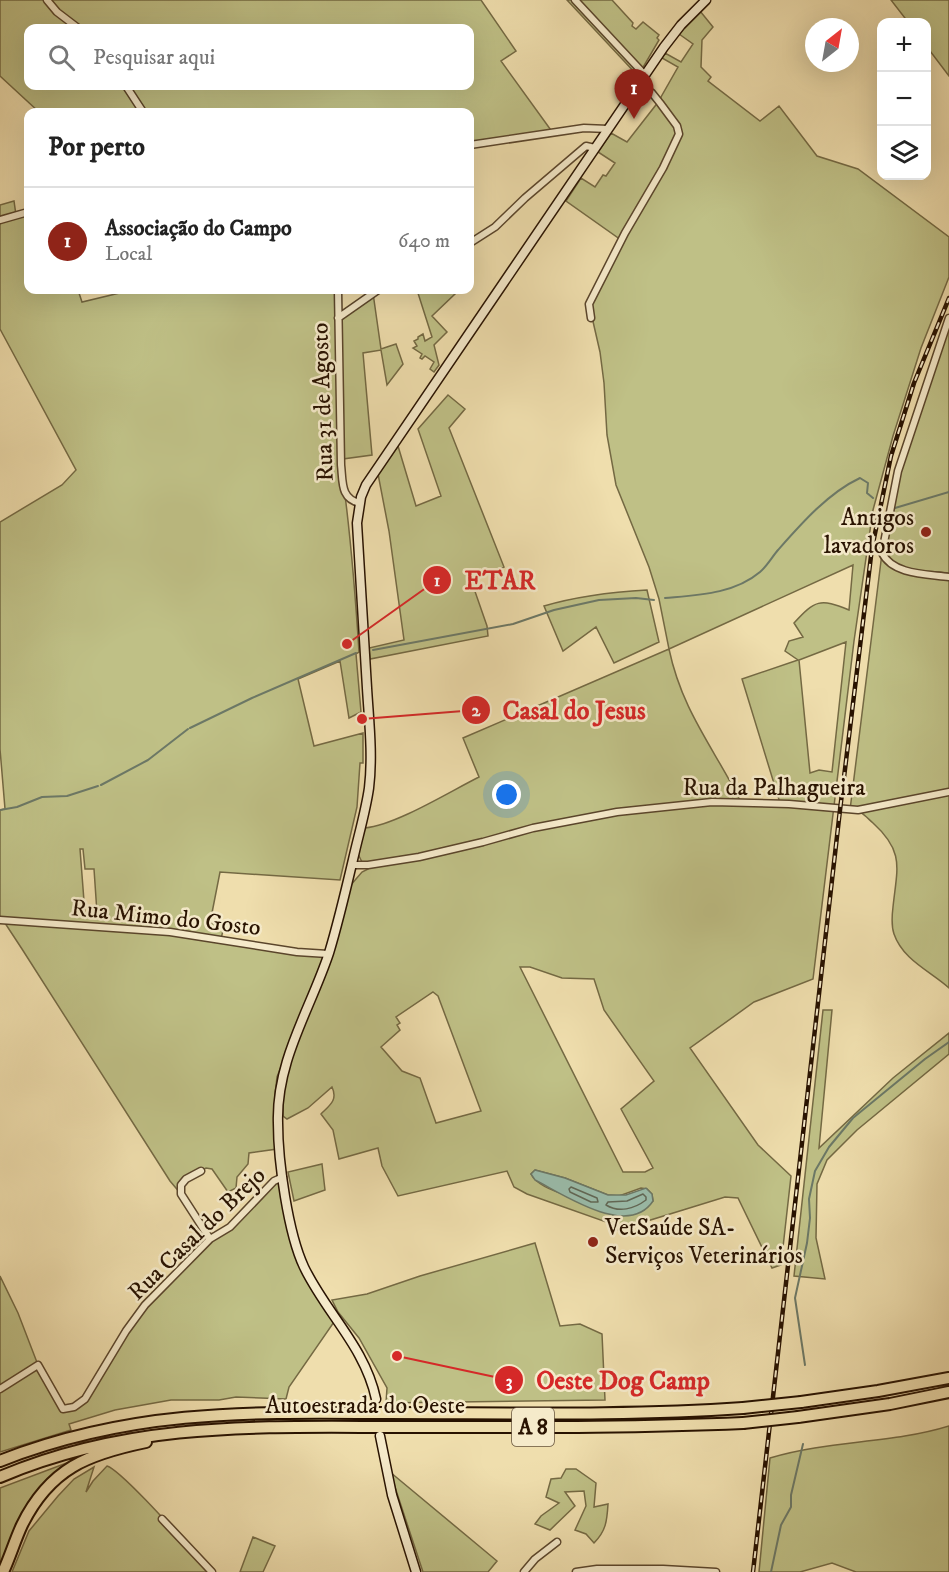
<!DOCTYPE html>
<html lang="pt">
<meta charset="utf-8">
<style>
:root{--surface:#fff;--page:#f2f2f2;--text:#222;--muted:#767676;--line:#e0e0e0;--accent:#8f2418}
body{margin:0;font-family:"IM FELL DW Pica",serif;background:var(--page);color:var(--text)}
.controls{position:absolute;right:18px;top:18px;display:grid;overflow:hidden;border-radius:12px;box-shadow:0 6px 24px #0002}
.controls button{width:54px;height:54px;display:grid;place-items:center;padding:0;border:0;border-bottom:2px solid var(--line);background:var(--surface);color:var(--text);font:30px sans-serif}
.compass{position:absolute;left:805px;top:18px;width:54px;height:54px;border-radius:50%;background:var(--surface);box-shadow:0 6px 24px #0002;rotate:31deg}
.you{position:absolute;left:507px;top:795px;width:21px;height:21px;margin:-15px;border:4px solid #fff;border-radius:50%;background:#1a73e8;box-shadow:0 0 0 9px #1a73e833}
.badge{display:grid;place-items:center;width:39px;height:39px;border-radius:50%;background:var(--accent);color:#fff;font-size:20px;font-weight:700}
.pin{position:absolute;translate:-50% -50px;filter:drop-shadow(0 2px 3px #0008)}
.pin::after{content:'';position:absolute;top:32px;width:21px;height:18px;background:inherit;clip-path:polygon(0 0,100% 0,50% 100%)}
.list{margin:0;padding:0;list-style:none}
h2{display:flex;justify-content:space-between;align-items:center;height:78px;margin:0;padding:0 24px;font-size:26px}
h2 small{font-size:20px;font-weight:400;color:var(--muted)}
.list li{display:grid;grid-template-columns:39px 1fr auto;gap:18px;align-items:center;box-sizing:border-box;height:108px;padding:0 24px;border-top:2px solid var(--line)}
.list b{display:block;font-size:22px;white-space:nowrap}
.list p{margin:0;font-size:20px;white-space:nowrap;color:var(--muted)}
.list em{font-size:20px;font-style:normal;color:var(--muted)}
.icon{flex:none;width:33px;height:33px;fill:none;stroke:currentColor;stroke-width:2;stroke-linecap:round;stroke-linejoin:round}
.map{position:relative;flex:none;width:949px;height:1572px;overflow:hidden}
.search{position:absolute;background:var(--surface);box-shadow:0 6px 24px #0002;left:24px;top:24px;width:450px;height:66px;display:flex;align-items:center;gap:15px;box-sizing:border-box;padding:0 21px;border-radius:12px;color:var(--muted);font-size:22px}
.panel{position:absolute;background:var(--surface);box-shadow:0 6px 24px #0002;left:24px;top:108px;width:450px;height:186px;border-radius:12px}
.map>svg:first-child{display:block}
.green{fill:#bfc086;stroke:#746943;stroke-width:1.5;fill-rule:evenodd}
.water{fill:#9abcaa;stroke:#6c7866;stroke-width:1.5}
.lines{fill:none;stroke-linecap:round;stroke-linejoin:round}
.shore{stroke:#616755;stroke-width:1.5}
.stream{stroke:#6c7866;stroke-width:2}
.street-casing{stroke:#5a452b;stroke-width:9}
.secondary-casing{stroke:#281200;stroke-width:11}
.highway-casing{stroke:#281200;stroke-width:14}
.street{stroke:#f5eaca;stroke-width:6}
.secondary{stroke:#f5eaca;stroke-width:8}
.highway{stroke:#efdead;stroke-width:10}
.rail-casing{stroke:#281200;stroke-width:4.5}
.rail{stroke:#f5eaca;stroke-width:2;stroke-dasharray:7;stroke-linecap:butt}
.highway-bridge-casing{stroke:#281200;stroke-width:14;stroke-linecap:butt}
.highway-bridge{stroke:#efdead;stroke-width:10}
.poi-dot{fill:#8f2418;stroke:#f5eaca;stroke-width:2}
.labels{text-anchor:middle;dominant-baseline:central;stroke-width:5;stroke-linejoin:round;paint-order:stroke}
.shield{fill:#f5eaca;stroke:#66533d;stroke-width:1.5}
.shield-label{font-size:22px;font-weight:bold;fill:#281200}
.street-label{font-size:24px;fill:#281200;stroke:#f5eaca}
.poi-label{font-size:24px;fill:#281200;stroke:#f5eaca;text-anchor:end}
.leader{fill:none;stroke:#d62828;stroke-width:2}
.callout-dot{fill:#d62828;stroke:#f5eaca;stroke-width:2}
.mark-label{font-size:18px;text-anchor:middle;font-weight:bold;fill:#fff}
.callout-label{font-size:26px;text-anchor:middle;font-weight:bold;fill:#d62828;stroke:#f5eaca;stroke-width:5;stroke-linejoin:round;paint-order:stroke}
</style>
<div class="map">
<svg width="949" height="1572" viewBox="0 0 949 1572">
<rect width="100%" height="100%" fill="#efdead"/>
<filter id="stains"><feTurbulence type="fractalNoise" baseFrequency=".00333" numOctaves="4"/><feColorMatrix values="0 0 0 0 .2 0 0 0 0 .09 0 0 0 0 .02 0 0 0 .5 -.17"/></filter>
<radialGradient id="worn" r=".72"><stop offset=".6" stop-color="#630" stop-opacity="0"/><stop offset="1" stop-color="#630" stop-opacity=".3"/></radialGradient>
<path class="green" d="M0,0h481l35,51 -15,10 52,72 -83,12v-33h-431l-39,-36zM28,28h442v58h-442z
M567,0h45l21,23 -1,3 4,3 7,-7 16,13 -2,3 2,2 -21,36z
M891,0h58v76l-22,-29 -1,-25h-18z
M700,11l13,16 -11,13 -1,27 10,10 -3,4 52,40 19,-15 38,50 41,13 91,68v40l-28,71 -28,88 -20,74 -19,131 -41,338 -59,23 -64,46 68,97 33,31 -10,89 -9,3 -34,-70 -13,-1 -107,33 -3,-5 -88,-31 -13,-7 -7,-16 -109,25 -16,-30 -4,-18 -39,11 -6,-29 -12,-16c9,-9 17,-14 11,-27l-24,21 -21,11 -4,-3v-23l7,-31 60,-176 12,-14 6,-3v-6l-6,-1 -4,-8 7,-26c31,-3 84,-36 114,-51l-16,-39 206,-89 -10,-50 -10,-32 -33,-82 -9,-50 -3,-52 -4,-31 -11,-48 32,-64 -55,-39 15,-23 14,9 8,-12 3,1 9,-13 -17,-11 13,-19 16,9 32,-41 1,1 1,-5 17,-30 -16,-9 3,-5 16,9 12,-18 -14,-10zM853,565l-4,45c-29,-12 -34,-10 -55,13l9,14 -14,4 -4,10 13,9 -56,19 38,124 -39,-1c-27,-54 -59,-91 -72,-153zM846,642l-14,130 -13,-2 -9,3 -11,-113zM520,967h10l32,11 32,1 10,31 50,71 -33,28 32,59 -8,4h-22zM433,992l5,4 43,115 -45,12 -16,-45 -18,-7 -21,-24 19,-17 -3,-5 3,-2 -4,-6zM535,1170l30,8 43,17 11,1 22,-8 6,1 5,5 1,7 -10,9c-26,-5 -100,-12 -112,-36z
M14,201l2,14 12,-3v78h50l4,12 50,-12h206v28l35,-25 8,56 15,-5 7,20 -16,21 -6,-35 -18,3 9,102 -29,4 -2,6c9,62 14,124 18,187l-3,2 5,58 -12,6 -9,-57 -42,18 16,67 49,-13v30h-3l-3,44 -17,73 -120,-8 -10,51 14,3 -3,13 105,14 -49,124 -2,18 2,54 -28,4 -1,11 -11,13 -1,11 -8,4 -16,-23 -6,-1 -20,11 -5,15 -11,-13 -148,-232 -19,-29h-3v-110l5,-1 -5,-60v-227l62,-37 14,-15 -76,-141v-124zM80,849h3l2,20h9l3,44 -12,1z
M417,290h39l1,2 -25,24 15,16 -13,13 5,20 -5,7 -4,-3 4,-7 -9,-6 -3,3 -2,-1 2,-4 -9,-6 4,-2 -3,-5 4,-2v-2l5,-3 2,7 7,-4z
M949,318v255c-22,-3 -61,1 -63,-27l12,-75z
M448,395l17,14 -16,19 55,139 -33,13 16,46 1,10 -118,23 -1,-11 35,-8 -15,-109 -11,-57 20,-28 18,60 25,-10 -23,-67z
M882,553l11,13 56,11v411c-19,-17 -46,-28 -55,-54 -3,-9 -2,-19 -1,-27 4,-39 12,-55 -20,-84 -8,-7 -12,-13 -23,-13z
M647,590l12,52 -45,21 -18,-36 -33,24 -19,-45c34,-10 68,-14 103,-16z
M823,1010h9l-13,138 74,-70 56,-45v21l-92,76 -30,30 -10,24 -1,54 9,41 -31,-3z
M322,1164l3,26 -31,11 -6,-29z
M277,1183l2,1 15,67 40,71 -45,65 -3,12 -50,-2 -17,3h-48l-56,10 -46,14 2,6 -71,22v-176l18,37 20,52 25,44 22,-10 42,-69 59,-67z
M535,1243l25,83 20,-2 22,10 3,66 -219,3 1,-15 -28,-50 -21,-26 -6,-12 35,-6 53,-18z
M949,1426v146h-93l-24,-9 -32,9h-41l11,-114c59,-18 121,-14 179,-32z
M72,1461c-43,32 -55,59 -72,108v-81z
M107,1466c16,5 88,88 105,106h-200l17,-41 29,-35 16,-17 20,-12 -8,25 7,-11z
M566,1469h10l20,14 -2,24 14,-3c-1,17 -2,27 -14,39l-8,-9 -11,-4 11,-24 -2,-15 -19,1 10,14 -25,24 -15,-6 6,-8 18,-13 -13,-6 5,-18 10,-1z
M390,1472l107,89 -9,11h-65z
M253,1537l22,9 -12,26h-23z"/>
<path class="water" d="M535,1170l30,8 43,17h18l20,-7 6,6 1,7c-25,38 -90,-7 -118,-21l-4,-6z"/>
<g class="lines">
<path class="shore" d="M571,1187l26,11 1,4h-7l-21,-10 -1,-3z
M643,1194l3,3v3c-12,9 -27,13 -40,5l2,-3 19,-1z"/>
<path class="stream" d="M895,508l54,-16
M665,598c33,-3 69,-4 95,-26 7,-6 12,-15 18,-22 23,-26 50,-57 82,-72l8,5 -1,10 6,5
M373,650l140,-26 41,-14 45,-10 37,-2 18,2
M190,728l62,-30 104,-45
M101,785l47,-25 40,-31
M0,810l17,-3 25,-10 25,-1 31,-10
M805,1365l-10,-67 12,-55 3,-25 -1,-19 6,-28 14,-24 24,-29 72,-59 24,-17
M771,1572l10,-47 10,-18v-12l12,-51"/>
<defs>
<path id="street" d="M47,0l10,12 21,16
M575,0l70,75
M126,86l17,26
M470,145l114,-17 24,1
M0,220l28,-8
M470,243l25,-16 30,-29 61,-52 9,2
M338,290l3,175c2,16 -1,34 19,38
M338,318l40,-28
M591,318l-2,-14 36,-71 38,-65 16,-34 -2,-8 -17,-23 -8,-10 -14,-8
M949,318l-51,153 -16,82c11,22 45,21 67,24
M352,865h16l51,-8 64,-15 50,-14 84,-16 95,-10 77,2 69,6 91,-18
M0,920l170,12 127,20 31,2
M201,1171l-15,8 -5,6v9l29,45
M0,1389l38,-24 25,44 11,-2 11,-8 41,-68 19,-26 65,-66 20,-12 44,-46 9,-4
M162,1519l50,53
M524,1572l11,-13 22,-17
M576,1572l21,-3h66l53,3"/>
<path id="secondary" d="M376,1399c-11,-52 -50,-86 -72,-132 -16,-34 -26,-106 -26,-144 -2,-62 32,-113 51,-170 10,-33 18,-68 26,-102 5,-21 11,-42 14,-63 4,-33 0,-67 -2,-100 -3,-55 -7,-110 -10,-165l4,-26 5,-12 298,-438 17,-22 25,-25
M380,1436l12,59 24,77"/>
<path id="highway" d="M801,1402l77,-11 71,-13
M798,1417l92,-13 59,-12
M0,1461c131,-52 251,-49 389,-48 118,0 236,3 354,-5
M0,1477c131,-56 260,-50 398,-50 115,0 230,1 345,-4
M3,1572c7,-15 12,-32 19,-47 28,-57 66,-71 124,-83"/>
</defs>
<use href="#street" class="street-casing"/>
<use href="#secondary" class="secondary-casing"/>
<use href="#highway" class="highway-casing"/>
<use href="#street" class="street"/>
<use href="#secondary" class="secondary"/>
<use href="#highway" class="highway"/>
<defs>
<path id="rail" d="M753,1572l87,-762 32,-262 19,-92 23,-73 35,-85"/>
</defs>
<use href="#rail" class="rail-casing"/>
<use href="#rail" class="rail"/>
<defs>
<path id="highway-bridge" d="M743,1408l58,-6
M743,1423l55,-6"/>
</defs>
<use href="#highway-bridge" class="highway-bridge-casing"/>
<use href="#highway-bridge" class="highway-bridge"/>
</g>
<g class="poi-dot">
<circle cx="926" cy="532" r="6"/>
<circle cx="593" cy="1242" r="6"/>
</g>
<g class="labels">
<rect class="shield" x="512" y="1408" width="42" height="38" rx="4.5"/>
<g class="shield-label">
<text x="533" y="1427">A 8</text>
</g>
<g class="street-label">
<text transform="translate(323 402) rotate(-92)">Rua 31 de Agosto</text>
<text x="774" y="788">Rua da Palhagueira</text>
<text transform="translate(166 918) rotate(6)">Rua Mimo do Gosto</text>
<text transform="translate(197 1234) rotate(-44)">Rua Casal do Brejo</text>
<text x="365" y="1406">Autoestrada do Oeste</text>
</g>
<g class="poi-label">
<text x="914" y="518">Antigos<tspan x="914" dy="28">lavadoros</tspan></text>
<text x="605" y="1228" text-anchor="start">VetSaúde SA-<tspan x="605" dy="28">Serviços Veterinários</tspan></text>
</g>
</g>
<path class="leader" d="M347 644L437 580M362 719L476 710M397 1356L509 1380"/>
<g class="callout-dot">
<circle cx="347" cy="644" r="6"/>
<circle cx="362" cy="719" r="6"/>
<circle cx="397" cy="1356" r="6"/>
<circle cx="437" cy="580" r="15"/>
<circle cx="476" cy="710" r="15"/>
<circle cx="509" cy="1380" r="15"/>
</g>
<g class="mark-label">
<text x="437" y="586">1</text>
<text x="476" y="716">2</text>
<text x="509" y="1387">3</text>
</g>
<g class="callout-label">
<text x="500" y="589">ETAR</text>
<text x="574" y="719">Casal do Jesus</text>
<text x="623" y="1389">Oeste Dog Camp</text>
</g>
<rect width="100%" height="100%" filter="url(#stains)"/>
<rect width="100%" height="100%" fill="url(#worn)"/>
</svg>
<div class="controls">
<button>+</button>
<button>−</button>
<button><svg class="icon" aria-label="layers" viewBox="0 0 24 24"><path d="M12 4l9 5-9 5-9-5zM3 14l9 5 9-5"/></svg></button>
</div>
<svg class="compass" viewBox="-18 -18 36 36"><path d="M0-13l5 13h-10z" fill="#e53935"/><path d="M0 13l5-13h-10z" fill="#767676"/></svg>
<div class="you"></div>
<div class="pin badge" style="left:634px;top:119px">1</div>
<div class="search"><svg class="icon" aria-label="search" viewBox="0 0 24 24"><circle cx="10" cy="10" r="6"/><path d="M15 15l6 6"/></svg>Pesquisar aqui</div>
<section class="panel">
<h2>Por perto<small></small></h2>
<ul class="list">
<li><span class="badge">1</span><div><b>Associação do Campo</b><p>Local</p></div><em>640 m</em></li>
</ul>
</section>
</div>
